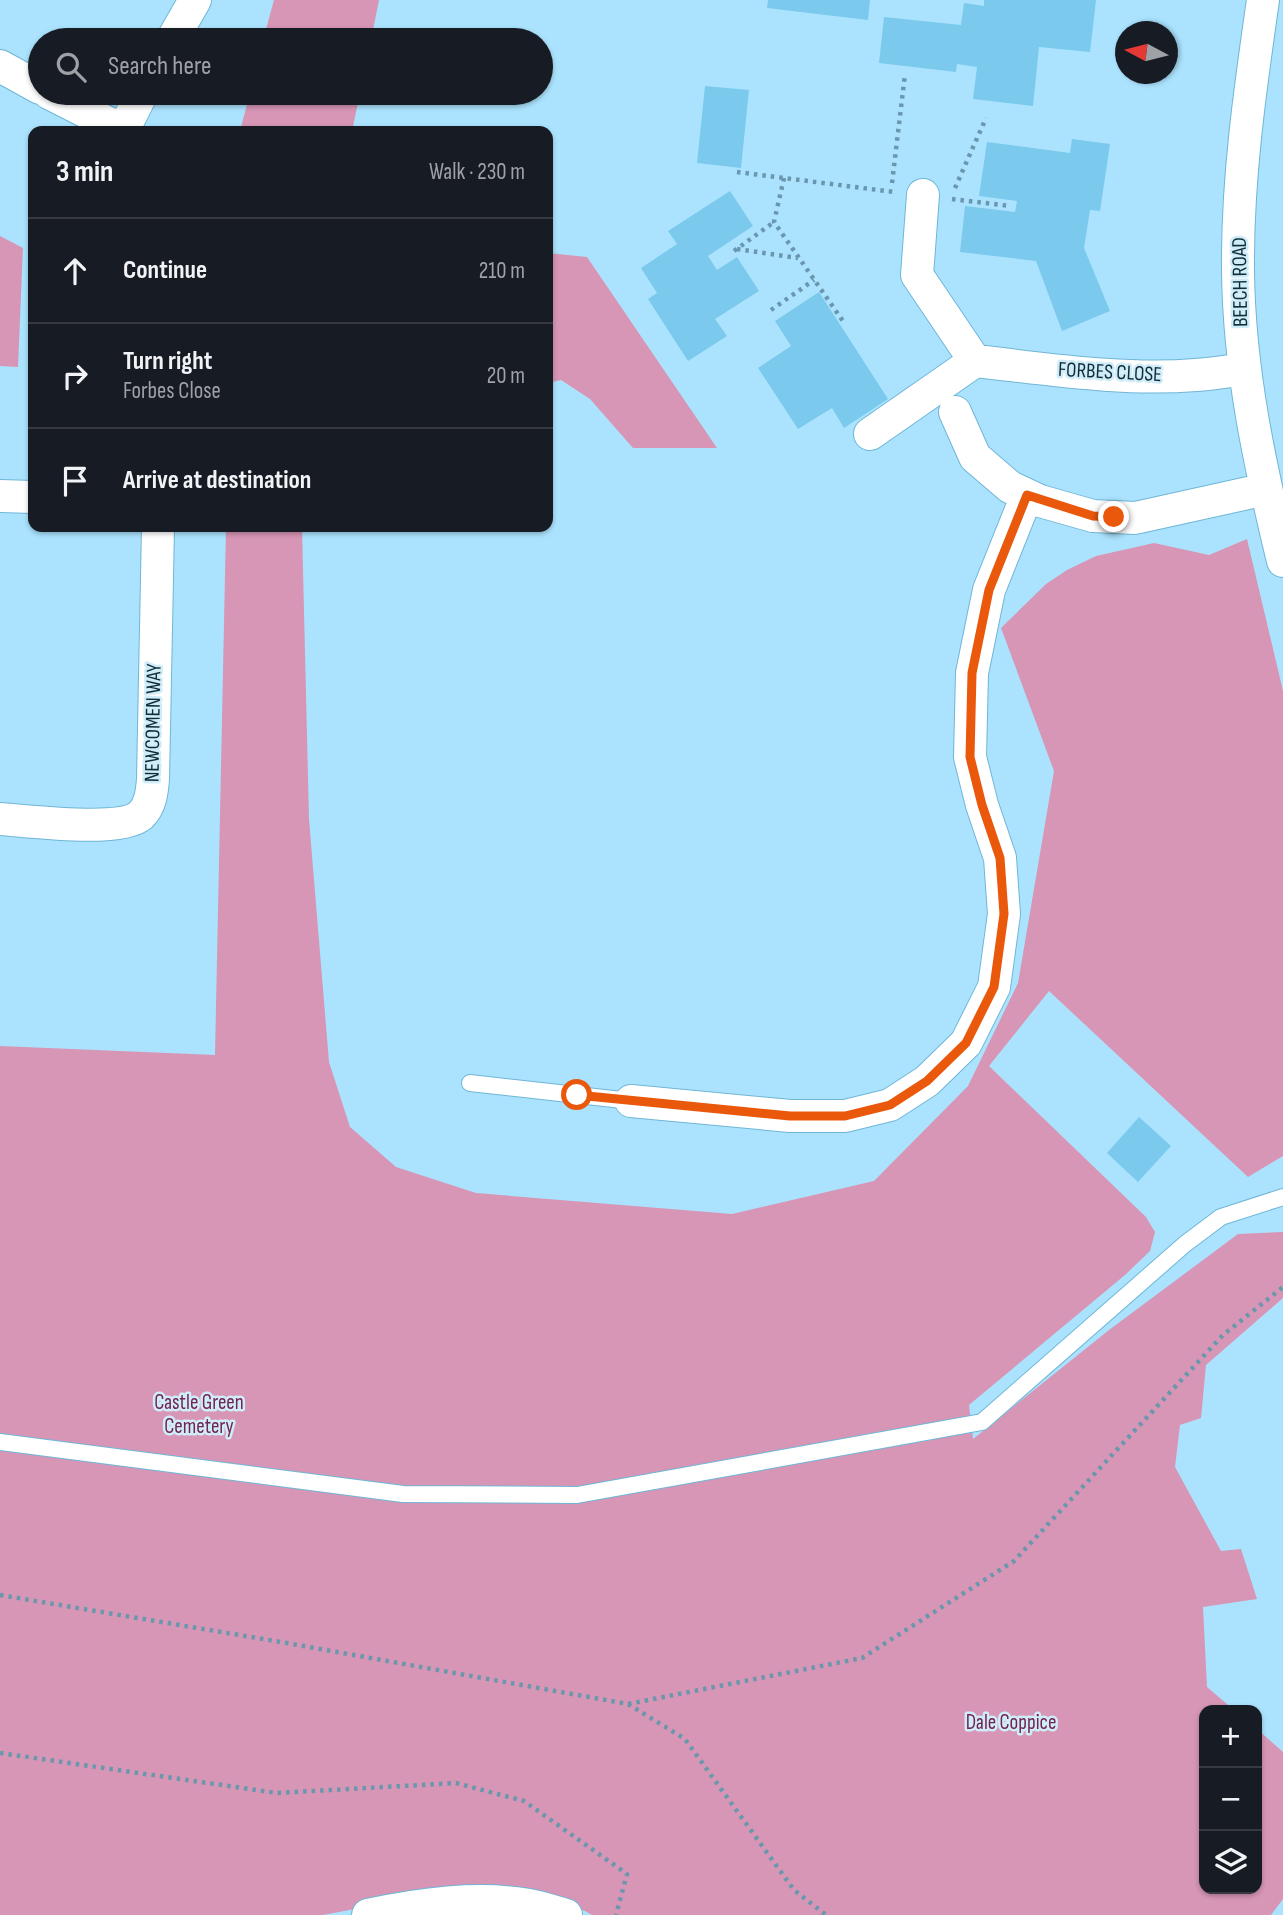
<!DOCTYPE html>
<meta charset="utf-8">
<style>
:root{--surface:#171b24;--page:#20242c;--text:#f1f3f6;--muted:#9ea1a6;--line:#363941}
body{margin:0;font-family:"Sofia Sans Condensed",sans-serif;background:var(--page);color:var(--text)}
.controls{position:absolute;right:21px;bottom:21px;display:grid;overflow:hidden;border-radius:14px;box-shadow:0 2px 5px #0004}
.controls button{width:63px;height:63px;display:grid;place-items:center;padding:0;border:0;border-bottom:2px solid var(--line);background:var(--surface);color:var(--text);font:35px sans-serif}
.compass{position:absolute;left:1115px;top:21px;width:63px;height:63px;border-radius:50%;background:var(--surface);box-shadow:0 2px 5px #0004;rotate:277deg}
.stop{position:absolute;width:21px;height:21px;margin:-16px;border:5px solid #ea580c;border-radius:50%;background:#fff}
.stop.end{background:#ea580c;border-color:#fff;box-shadow:0 2px 7px #0008}
.list{margin:0;padding:0;list-style:none}
h2{display:flex;justify-content:space-between;align-items:center;height:91px;margin:0;padding:0 28px;font-size:30px}
h2 small{font-size:23px;font-weight:400;color:var(--muted)}
.list li{display:grid;grid-template-columns:46px 1fr auto;gap:21px;align-items:center;box-sizing:border-box;height:105px;padding:0 28px;border-top:2px solid var(--line)}
.list b{display:block;font-size:26px;white-space:nowrap}
.list p{margin:0;font-size:23px;white-space:nowrap;color:var(--muted)}
.list em{font-size:23px;font-style:normal;color:var(--muted)}
.icon{flex:none;width:38px;height:38px;fill:none;stroke:currentColor;stroke-width:2;stroke-linecap:round;stroke-linejoin:round}
.map{position:relative;flex:none;width:1283px;height:1915px;overflow:hidden}
.search{position:absolute;background:var(--surface);box-shadow:0 2px 5px #0004;left:28px;top:28px;width:525px;height:77px;display:flex;align-items:center;gap:18px;box-sizing:border-box;padding:0 24px;border-radius:38px;color:var(--muted);font-size:26px}
.panel{position:absolute;background:var(--surface);box-shadow:0 2px 5px #0004;left:28px;top:126px;width:525px;height:406px;border-radius:14px}
.map>svg:first-child{display:block}
.green{fill:#d796b5}
.building{fill:#7bc9ec}
.lines{fill:none;stroke-linecap:round;stroke-linejoin:round}
.service-casing{stroke:#6fb6d6;stroke-width:18}
.minor-casing{stroke:#6fb6d6;stroke-width:34}
.path{stroke:#6a97ad;stroke-width:4.5;stroke-dasharray:3.5 5;stroke-linecap:butt}
.service{stroke:#fff;stroke-width:16}
.minor{stroke:#fff;stroke-width:32}
.route{stroke:#ea580c;stroke-width:9}
.labels{text-anchor:middle;dominant-baseline:central;stroke-width:5;stroke-linejoin:round;paint-order:stroke}
.street-label{font-size:21px;fill:#0e2c39;stroke:#d1ecf9}
.park-label{font-size:21px;fill:#722350;stroke:#d1ecf9}
</style>
<div class="map">
<svg width="1283" height="1915" viewBox="0 0 1283 1915">
<rect width="100%" height="100%" fill="#abe3fe"/>
<path class="green" d="M274,0h105l-8,40h-108z
M250,93h110l-8,38h-112z
M0,236l23,12 -5,119 -18,-1z
M548,253l39,4 130,191h-84l-43,-49 -29,-19 -13,3z
M226,527h76l7,292 20,243 21,65 46,40 80,26 256,21 142,-33 94,-95 50,-103 36,-212 -53,-143 45,-44 21,-14 29,-14 58,-13 55,12 38,-16 36,152v465l-35,21 -199,-186 -60,75 157,151 9,15 -5,19 -25,24 -156,130 4,34 136,-109 129,-96 45,-2v66l-77,67 -5,53 -21,7 -5,42 46,84 20,-2 16,50 -54,8 4,80 27,23h-30v179h53v-160l26,23v147l-12,16h-679l-7,-4 -72,-23h-47l-143,27h-323v-869l215,9z"/>
<path class="building" d="M768,0h102l-2,20 -101,-12z
M984,0h112l-6,52 -51,-5 -6,59 -60,-7 4,-32 -20,-3 -1,8 -77,-9 5,-46 77,8 3,-22 20,3z
M705,86l44,4 -8,78 -44,-5z
M1072,139l38,5 -10,67 -10,-1 -6,38 26,63 -48,20 -26,-70 -76,-9 5,-46 50,6 2,-11 -38,-5 8,-54 83,11z
M730,191l23,35 -45,30 9,14 20,-13 22,34 -44,28 12,17 -39,25 -40,-62 9,-6 -16,-25 36,-24 -9,-13z
M819,292l69,107 -44,29 -12,-20 -34,21 -40,-61 33,-22 -16,-25z
M1139,1117l32,29 -33,36 -31,-29z"/>
<g class="lines">
<defs>
<path id="service" d="M470,1083l161,18
M0,1442l403,52 174,1 405,-73 203,-178 36,-27 62,-20"/>
<path id="minor" d="M1263,0c-13,90 -26,180 -25,271 1,99 22,195 45,290
M172,40l23,-40
M0,66l40,22
M49,93l75,38
M123,131l19,-38
M923,195l-6,80 58,86c73,8 148,20 221,14 16,-1 33,-4 49,-6
M955,412l20,45 35,30 30,14 53,15 42,2 131,-29
M870,434l105,-73
M0,496l33,1
M0,819c29,2 121,14 141,-4 10,-10 11,-24 12,-36l5,-252
M631,1101l159,15h55l45,-11 37,-24 39,-38 28,-56 10,-73 -4,-56 -18,-53 -12,-48 2,-84 17,-83 38,-95
M368,1915c52,-11 109,-19 161,-10 12,2 25,7 37,10"/>
</defs>
<use href="#service" class="service-casing"/>
<use href="#minor" class="minor-casing"/>
<path class="path" d="M737,172l157,20
M784,178l-10,44 71,102
M892,183l13,-109
M955,188l31,-70
M952,199l58,7
M737,249l61,9
M734,251l40,-29
M771,310l43,-30
M0,1595l281,47 347,62 57,35 109,151 32,25
M628,1704l234,-46 152,-97 209,-226 60,-48
M0,1753l277,40 179,-10 68,18 103,73 -11,41"/>
<use href="#service" class="service"/>
<use href="#minor" class="minor"/>
</g>
<g class="lines">
<path class="route" d="M577,1095l213,21h55l45,-11 37,-24 39,-38 28,-56 10,-73 -4,-56 -18,-53 -12,-48 2,-84 17,-83 38,-95 66,21 21,1"/>
</g>
<g class="labels">
<g class="street-label">
<text transform="translate(1240 282) rotate(-91)">BEECH ROAD</text>
<text transform="translate(1110 372) rotate(3)">FORBES CLOSE</text>
<text transform="translate(153 723) rotate(-89)">NEWCOMEN WAY</text>
</g>
<g class="park-label">
<text x="199" y="1402">Castle Green<tspan x="199" dy="24">Cemetery</tspan></text>
<text x="1011" y="1722">Dale Coppice</text>
</g>
</g>
</svg>
<div class="controls">
<button>+</button>
<button>−</button>
<button><svg class="icon" aria-label="layers" viewBox="0 0 24 24"><path d="M12 4l9 5-9 5-9-5zM3 14l9 5 9-5"/></svg></button>
</div>
<svg class="compass" viewBox="-18 -18 36 36"><path d="M0-13l5 13h-10z" fill="#e53935"/><path d="M0 13l5-13h-10z" fill="#9ea1a6"/></svg>
<div class="stop" style="left:577px;top:1095px"></div>
<div class="stop end" style="left:1114px;top:517px"></div>
<div class="search"><svg class="icon" aria-label="search" viewBox="0 0 24 24"><circle cx="10" cy="10" r="6"/><path d="M15 15l6 6"/></svg>Search here</div>
<section class="panel">
<h2>3 min<small>Walk · 230 m</small></h2>
<ul class="list">
<li><svg class="icon" aria-label="ahead" viewBox="0 0 24 24"><path d="M12 20V5M6 11l6-6 6 6"/></svg><div><b>Continue</b></div><em>210 m</em></li>
<li><svg class="icon" aria-label="right" viewBox="0 0 24 24"><path d="M7 20v-9h11M14 6l5 5-5 5"/></svg><div><b>Turn right</b><p>Forbes Close</p></div><em>20 m</em></li>
<li><svg class="icon" aria-label="arrive" viewBox="0 0 24 24"><path d="M6 21V4h12l-3 4 3 4H6"/></svg><div><b>Arrive at destination</b></div></li>
</ul>
</section>
</div>
